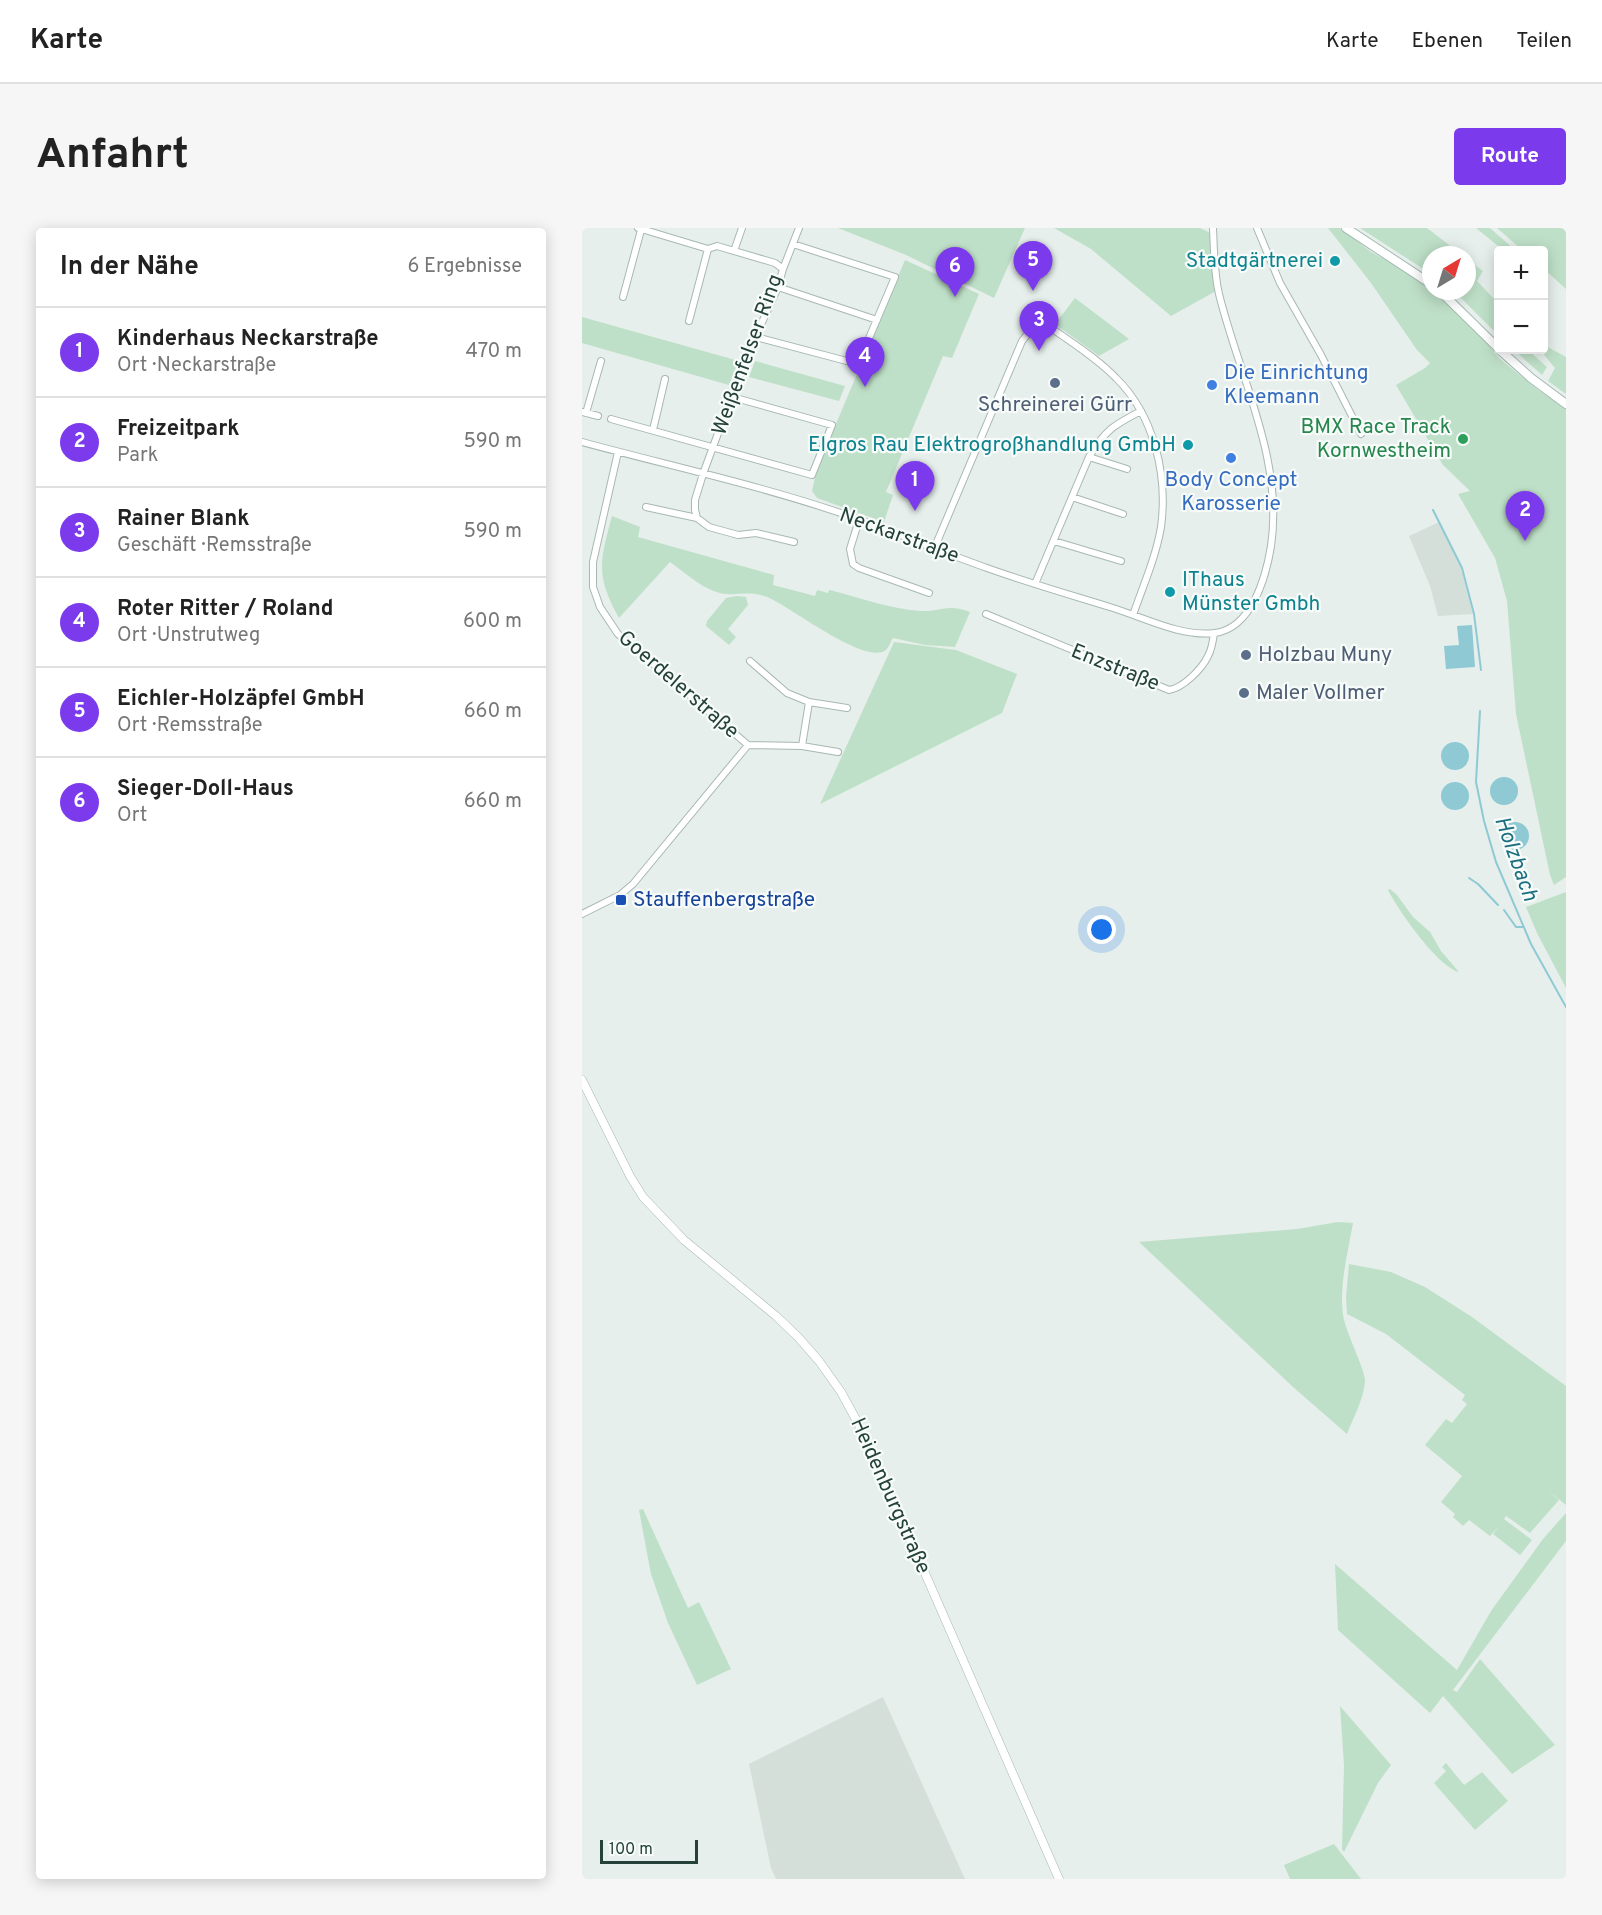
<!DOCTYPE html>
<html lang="de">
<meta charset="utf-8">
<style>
:root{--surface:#fff;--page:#f6f6f6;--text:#222;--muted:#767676;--line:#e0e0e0;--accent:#7c3aed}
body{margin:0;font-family:Overpass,sans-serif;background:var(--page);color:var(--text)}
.controls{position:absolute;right:18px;top:18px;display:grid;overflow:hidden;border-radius:6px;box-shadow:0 3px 15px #0003}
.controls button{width:54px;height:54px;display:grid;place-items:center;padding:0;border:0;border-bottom:2px solid var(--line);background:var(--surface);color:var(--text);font:30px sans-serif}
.compass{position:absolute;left:840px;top:18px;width:54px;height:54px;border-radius:50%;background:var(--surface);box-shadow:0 3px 15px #0003;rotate:38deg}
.scale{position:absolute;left:18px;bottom:15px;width:98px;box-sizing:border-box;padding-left:6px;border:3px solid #24423a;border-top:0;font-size:16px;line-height:21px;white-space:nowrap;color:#24423a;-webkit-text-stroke:4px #f7fbf9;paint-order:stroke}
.you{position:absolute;left:520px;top:702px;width:21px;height:21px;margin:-15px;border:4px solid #fff;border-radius:50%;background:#1a73e8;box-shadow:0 0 0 9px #1a73e833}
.badge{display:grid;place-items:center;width:39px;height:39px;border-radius:50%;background:var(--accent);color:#fff;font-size:20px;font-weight:700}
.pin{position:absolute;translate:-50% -50px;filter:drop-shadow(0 2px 3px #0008)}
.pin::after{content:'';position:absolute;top:32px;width:21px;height:18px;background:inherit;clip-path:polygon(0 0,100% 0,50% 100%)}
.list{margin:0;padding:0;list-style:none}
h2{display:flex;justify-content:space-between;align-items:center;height:78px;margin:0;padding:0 24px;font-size:26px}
h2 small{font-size:20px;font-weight:400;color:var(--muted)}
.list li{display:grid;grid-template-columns:39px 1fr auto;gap:18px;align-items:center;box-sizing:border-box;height:90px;padding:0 24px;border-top:2px solid var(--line)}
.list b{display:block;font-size:22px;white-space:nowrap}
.list p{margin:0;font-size:20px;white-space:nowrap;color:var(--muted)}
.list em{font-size:20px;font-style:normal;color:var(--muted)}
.map{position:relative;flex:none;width:984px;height:1651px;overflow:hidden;border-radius:6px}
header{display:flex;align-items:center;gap:36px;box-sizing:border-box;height:84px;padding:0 30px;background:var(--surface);border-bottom:2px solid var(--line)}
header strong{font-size:28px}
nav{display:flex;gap:33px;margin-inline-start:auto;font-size:21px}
.intro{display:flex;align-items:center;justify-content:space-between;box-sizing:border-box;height:144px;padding:0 36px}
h1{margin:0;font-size:42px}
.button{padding:15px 27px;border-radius:6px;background:var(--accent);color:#fff;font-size:21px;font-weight:700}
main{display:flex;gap:36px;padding:0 36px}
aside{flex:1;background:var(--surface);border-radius:6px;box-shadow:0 3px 15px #0003}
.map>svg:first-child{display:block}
.built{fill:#d4dfda}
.green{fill:#bfe0c8}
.water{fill:#8ec9d4}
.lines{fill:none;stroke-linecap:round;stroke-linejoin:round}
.stream{stroke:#8ec9d4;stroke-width:2}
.minor-casing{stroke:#a8b8b2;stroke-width:8}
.tertiary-casing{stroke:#a8b8b2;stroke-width:9}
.secondary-casing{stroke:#a4bbb3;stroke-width:10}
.minor{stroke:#fff;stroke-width:6}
.tertiary{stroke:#fff;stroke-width:8}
.secondary{stroke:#fff;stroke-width:8}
.culture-dot{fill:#0f9aa8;stroke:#f7fbf9;stroke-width:2}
.service-dot{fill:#5c6f8a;stroke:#f7fbf9;stroke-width:2}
.shop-dot{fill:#3f7fe0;stroke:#f7fbf9;stroke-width:2}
.leisure-dot{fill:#2e9e5b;stroke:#f7fbf9;stroke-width:2}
.transit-dot{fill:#1a4fb4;stroke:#f7fbf9;stroke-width:2}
.labels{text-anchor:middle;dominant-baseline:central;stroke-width:4.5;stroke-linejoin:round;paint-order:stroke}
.culture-label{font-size:21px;fill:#0d838f;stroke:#f7fbf9;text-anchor:end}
.street-label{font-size:21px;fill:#24423a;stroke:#f7fbf9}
.shop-label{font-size:21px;fill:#366cbe;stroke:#f7fbf9;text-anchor:start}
.service-label{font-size:21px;fill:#4e5e75;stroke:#f7fbf9;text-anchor:start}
.leisure-label{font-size:21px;fill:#27864d;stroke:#f7fbf9;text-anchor:end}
.transit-label{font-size:21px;fill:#164399;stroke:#f7fbf9;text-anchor:start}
.water-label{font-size:22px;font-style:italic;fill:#1c6f80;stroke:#f7fbf9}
</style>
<header>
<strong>Karte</strong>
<nav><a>Karte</a><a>Ebenen</a><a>Teilen</a></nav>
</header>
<div class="intro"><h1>Anfahrt</h1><a class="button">Route</a></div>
<main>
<aside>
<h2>In der Nähe<small>6 Ergebnisse</small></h2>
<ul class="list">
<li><span class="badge">1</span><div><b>Kinderhaus Neckarstraße</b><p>Ort · Neckarstraße</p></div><em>470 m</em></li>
<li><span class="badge">2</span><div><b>Freizeitpark</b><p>Park</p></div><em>590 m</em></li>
<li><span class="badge">3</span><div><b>Rainer Blank</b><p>Geschäft · Remsstraße</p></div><em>590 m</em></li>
<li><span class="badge">4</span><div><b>Roter Ritter / Roland</b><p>Ort · Unstrutweg</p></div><em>600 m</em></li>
<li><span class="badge">5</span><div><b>Eichler-Holzäpfel GmbH</b><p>Ort · Remsstraße</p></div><em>660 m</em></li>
<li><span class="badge">6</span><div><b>Sieger-Doll-Haus</b><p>Ort</p></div><em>660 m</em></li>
</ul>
</aside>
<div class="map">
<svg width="984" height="1651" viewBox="0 0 984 1651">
<rect width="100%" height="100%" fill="#e6efeb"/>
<path class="built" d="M857,294l22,46 12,46 -35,2 -8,-30 -21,-50z
M301,1469l82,182h-189l-5,-11 -22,-104z"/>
<path class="green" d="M256,0h187l-31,70 -88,-43z
M472,0h146l10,5 6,58 -45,25 -80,-67z
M746,0h12l31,24 35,19 35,26 34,32 25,30 38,31 28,18v469l-12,8 -4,-10 -34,-161 -9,-113 -12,-43 -37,-64 12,-3 -27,-26 -47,-80 29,-17 5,-5 -13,-13 -46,-67z
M778,0h67l35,27h-31v19z
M894,0h14l25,22h-12z
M915,0h69v61l-22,-20v-19h-22z
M885,31l16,12 -6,10 21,22v32l-44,-44h13z
M323,32l74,34 -27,64 -9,-2 -57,136 7,3 -9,27 -67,-24 -5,-7 5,-22z
M493,70l54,41 -30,17 -44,-32z
M0,89l157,44 -10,24 -147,-42z
M962,117l22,12v37l-18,-13 7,-13 -15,-18h4z
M932,122h14l19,17 -5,8z
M173,133l90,25 -6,15 -90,-24z
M30,288l28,11 -2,10 136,38 -1,10 42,11 2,-6 11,3 1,-3c30,7 60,19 91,21 21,1 26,-8 50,1l-15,35 -30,-2 -32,-7c-2,3 -4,9 -7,12 -21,16 -96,-44 -119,-53 -15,-6 -27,-2 -41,-3 -21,-2 -39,-20 -56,-32l-51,56c-24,-43 -19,-57 -7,-102z
M155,368l9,1 2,8 -20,24 8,8 -7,8 -23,-19 1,-5 19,-23z
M312,414l62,8 61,24 -15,39 -182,91z
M808,661l7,6 16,22 17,15 11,19 18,21c-21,-5 -61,-62 -71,-82z
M984,664v96l-29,-55 -11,-26z
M756,994l15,1c-5,29 -14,62 -10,92 3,19 22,53 22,66 -1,18 -12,37 -18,53l-54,-47 -154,-145 158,-13z
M767,1036l42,8 34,15 47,30 94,69v119l-20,-16 13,11 -29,33 -24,-17 -2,3 28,21 -12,15 -27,-21 6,-8 -9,10 -21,-16 -6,6 -10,-9 2,-3 -14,-12 21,-26 -37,-31 21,-26 6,4 15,-19 -5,-4 3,-5 -79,-61 -39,-20 -1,-17z
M61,1281l45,99 11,-6 32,67 -34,16 -29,-62 -17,-49 -12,-64z
M984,1285v28l-113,149 4,2 23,-33 75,86 -43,29 -69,-78 -13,17 -92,-83 -3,-66 122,106 34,-59 52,-72z
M758,1478l51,59 -13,18 -34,69 -2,-3 2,-84z
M864,1535l18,22 18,-13 26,29 -33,29 -41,-47 12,-12 -4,-4z
M752,1616l27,35h-71l-6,-14z"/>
<path class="water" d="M890,397l3,42 -29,2 -2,-23 15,-1 -2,-19z
M859 528a14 14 0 1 1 28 0a14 14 0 1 1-28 0Z
M908 563a14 14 0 1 1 28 0a14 14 0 1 1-28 0Z
M859 568a14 14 0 1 1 28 0a14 14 0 1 1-28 0Z
M919 608a14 14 0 1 1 28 0a14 14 0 1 1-28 0Z"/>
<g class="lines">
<path class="stream" d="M851,282l29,58 12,46 7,56
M898,483l-4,71 8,39 12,41 35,82 35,63
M887,650l9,6 20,21
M922,682l12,17h8"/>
<defs>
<path id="minor" d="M56,0l70,21 9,-3 58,17 8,6 -5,18 -33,73 -42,114 -8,26v10l2,8 12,9 29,8 18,-2 38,9
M675,0l23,55 41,72 40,79
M152,23l8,-23
M201,41l16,-41
M196,59l99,33
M41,69l18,-67
M107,93l19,-72
M174,109l102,27 37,-87 -102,-33
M0,184l16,4
M4,185l15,-52
M29,191l201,56 20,-50 -100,-28
M71,202l12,-51
M0,214c92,25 186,45 276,77 44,16 86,34 129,49 42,15 84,27 126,40 32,10 68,29 102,25 37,-5 51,-56 56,-87 13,-87 -32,-170 -52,-252 -5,-21 -5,-45 -6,-66
M36,224l-25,110v25l7,20 18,27 130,111
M507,229l38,12
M490,269l51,17
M64,279l51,11
M277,292l-9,29 3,15 6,4 70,25
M472,313l67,20
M352,321l88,-208 9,-11 11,-5 8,2c22,16 47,31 66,51 38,37 52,97 45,149 -5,30 -18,59 -28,88
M453,356l54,-127c16,-27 25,-32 52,-46
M404,386l183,76c14,-2 33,-21 39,-34 4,-7 5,-15 6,-23
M168,433l37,32 22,9
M220,518l7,-44 38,6
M0,686l38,-19 13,-11 115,-139 54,1 36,6"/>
<path id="tertiary" d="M0,852l48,96 13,21 41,43 92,76 22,21 21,24 22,31 18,33 33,73 167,381"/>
<path id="secondary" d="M764,0l85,56
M858,63l58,57
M918,122l31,28 35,26"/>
</defs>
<use href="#minor" class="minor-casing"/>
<use href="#tertiary" class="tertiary-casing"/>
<use href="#secondary" class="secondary-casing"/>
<use href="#minor" class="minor"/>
<use href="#tertiary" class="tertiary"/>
<use href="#secondary" class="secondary"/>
</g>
<g class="culture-dot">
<circle cx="753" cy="33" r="6"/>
<circle cx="606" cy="217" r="6"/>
<circle cx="588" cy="364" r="6"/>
</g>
<g class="service-dot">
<circle cx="473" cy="155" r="6"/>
<circle cx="664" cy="427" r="6"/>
<circle cx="662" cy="465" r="6"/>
</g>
<g class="shop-dot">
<circle cx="630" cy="157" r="6"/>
<circle cx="649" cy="230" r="6"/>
</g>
<circle class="leisure-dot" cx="881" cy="211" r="6"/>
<rect class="transit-dot" x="33" y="666" width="12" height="12" rx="3"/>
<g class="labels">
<g class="culture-label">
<text x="741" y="33">Stadtgärtnerei</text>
<text x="594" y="217">Elgros Rau Elektrogroßhandlung GmbH</text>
<text x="600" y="352" text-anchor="start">IThaus<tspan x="600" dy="24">Münster Gmbh</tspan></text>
</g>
<g class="street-label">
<text transform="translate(166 127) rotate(-70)">Weißenfelser Ring</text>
<text transform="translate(317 308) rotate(20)">Neckarstraße</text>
<text transform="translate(533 440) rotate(22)">Enzstraße</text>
<text transform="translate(96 457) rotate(41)">Goerdelerstraße</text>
<text transform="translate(308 1268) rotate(66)">Heidenburgstraße</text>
</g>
<g class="shop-label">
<text x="642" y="145">Die Einrichtung<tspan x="642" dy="24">Kleemann</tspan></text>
<text x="649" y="252" text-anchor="middle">Body Concept<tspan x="649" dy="24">Karosserie</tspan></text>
</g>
<g class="service-label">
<text x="473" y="177" text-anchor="middle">Schreinerei Gürr</text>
<text x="676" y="427">Holzbau Muny</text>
<text x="674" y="465">Maler Vollmer</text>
</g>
<g class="leisure-label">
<text x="869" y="199">BMX Race Track<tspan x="869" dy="24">Kornwestheim</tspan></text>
</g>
<g class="transit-label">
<text x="51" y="672">Stauffenbergstraße</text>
</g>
<g class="water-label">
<text transform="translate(933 631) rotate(70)">Holzbach</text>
</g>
</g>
</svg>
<div class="controls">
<button>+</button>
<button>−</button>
</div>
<svg class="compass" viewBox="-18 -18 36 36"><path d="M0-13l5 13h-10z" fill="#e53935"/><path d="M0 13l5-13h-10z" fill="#767676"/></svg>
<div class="scale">100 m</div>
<div class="you"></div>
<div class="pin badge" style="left:333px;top:283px">1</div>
<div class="pin badge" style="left:943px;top:313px">2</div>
<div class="pin badge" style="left:457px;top:123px">3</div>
<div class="pin badge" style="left:283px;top:159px">4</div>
<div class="pin badge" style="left:451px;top:63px">5</div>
<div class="pin badge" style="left:373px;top:69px">6</div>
</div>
</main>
